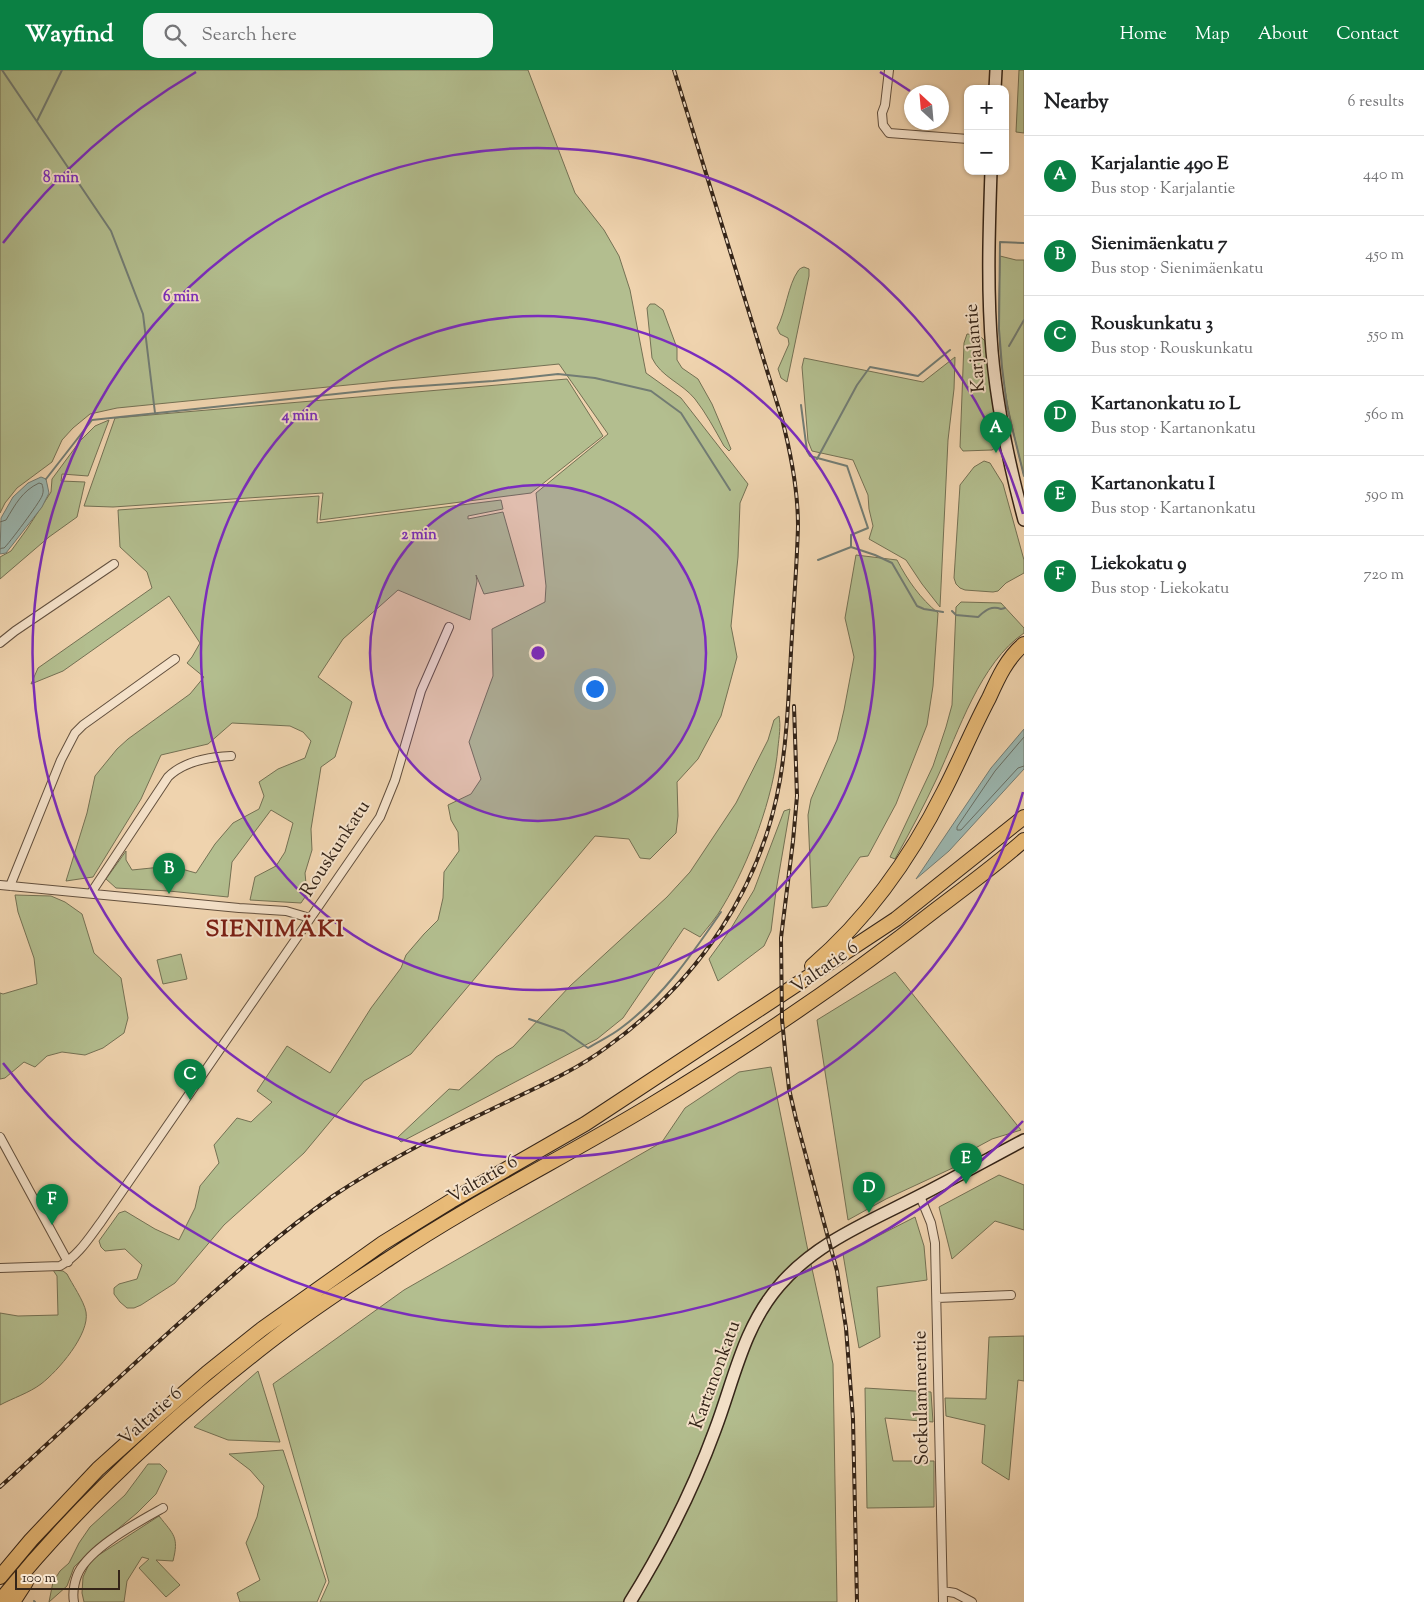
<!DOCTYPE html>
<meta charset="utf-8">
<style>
:root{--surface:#fff;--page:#f6f6f6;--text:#202124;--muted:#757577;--line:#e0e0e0;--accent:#0b8043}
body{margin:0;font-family:"Sorts Mill Goudy",serif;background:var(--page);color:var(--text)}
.controls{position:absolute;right:15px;top:15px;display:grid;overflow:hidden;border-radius:10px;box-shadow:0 1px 4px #0004}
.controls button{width:45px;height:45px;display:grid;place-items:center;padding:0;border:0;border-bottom:1px solid var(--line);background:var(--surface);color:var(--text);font:25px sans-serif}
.compass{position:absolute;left:904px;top:15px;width:45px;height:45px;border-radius:50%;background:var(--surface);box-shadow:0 1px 4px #0004;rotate:334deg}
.scale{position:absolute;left:15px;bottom:12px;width:105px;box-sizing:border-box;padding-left:5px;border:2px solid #342418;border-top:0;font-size:14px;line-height:18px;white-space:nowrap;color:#342418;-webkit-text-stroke:4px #f5e2ca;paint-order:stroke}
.you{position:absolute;left:594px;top:618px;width:18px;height:18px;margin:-12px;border:4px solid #fff;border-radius:50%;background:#1a73e8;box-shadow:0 0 0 8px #1a73e833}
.badge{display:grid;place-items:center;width:32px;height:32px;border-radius:50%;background:var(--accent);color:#fff;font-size:16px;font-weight:700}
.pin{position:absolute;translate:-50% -41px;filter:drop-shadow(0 1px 2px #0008)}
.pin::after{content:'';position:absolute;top:26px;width:18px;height:15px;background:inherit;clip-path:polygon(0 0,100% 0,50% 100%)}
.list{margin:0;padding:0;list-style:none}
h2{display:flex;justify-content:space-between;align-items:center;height:65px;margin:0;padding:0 20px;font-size:21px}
h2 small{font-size:16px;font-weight:400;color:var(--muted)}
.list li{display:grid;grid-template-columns:32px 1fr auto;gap:15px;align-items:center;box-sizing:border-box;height:80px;padding:0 20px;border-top:1px solid var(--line)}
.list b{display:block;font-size:19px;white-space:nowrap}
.list p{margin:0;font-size:16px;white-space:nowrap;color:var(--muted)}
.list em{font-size:16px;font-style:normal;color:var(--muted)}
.icon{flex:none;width:28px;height:28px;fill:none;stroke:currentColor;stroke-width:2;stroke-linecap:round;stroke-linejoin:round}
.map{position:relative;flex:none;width:1024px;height:1532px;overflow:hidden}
header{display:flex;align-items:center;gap:30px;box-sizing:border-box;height:70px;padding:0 25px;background:var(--accent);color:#fff}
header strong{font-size:24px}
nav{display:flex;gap:28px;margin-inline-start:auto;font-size:18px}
.search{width:350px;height:45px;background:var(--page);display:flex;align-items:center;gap:12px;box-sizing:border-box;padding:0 18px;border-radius:15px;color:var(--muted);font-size:19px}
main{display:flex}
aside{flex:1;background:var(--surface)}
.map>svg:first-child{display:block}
.green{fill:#b3be8f;stroke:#747154}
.water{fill:#9bb7b1;stroke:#727c74}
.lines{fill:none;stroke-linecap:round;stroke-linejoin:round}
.shore{stroke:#686e64;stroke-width:1}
.stream{stroke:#727c74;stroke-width:2}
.minor-casing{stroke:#63503e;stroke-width:10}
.secondary-casing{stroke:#342418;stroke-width:14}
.motorway-casing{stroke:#342418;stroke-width:16}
.minor{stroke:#f5e2ca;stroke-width:8}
.secondary{stroke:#f5e2ca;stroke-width:11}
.motorway{stroke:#e8ba77;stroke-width:14}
.rail-casing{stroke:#342418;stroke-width:4}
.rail{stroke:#f5e2ca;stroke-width:2;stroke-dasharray:5.5;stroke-linecap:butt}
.ring{fill:none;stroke:#7b2cbf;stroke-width:2.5}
.labels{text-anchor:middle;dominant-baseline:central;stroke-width:4;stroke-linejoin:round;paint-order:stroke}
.street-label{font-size:19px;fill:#342418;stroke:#f5e2ca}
.district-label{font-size:24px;font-weight:bold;letter-spacing:1px;fill:#7a1f14;stroke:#f5e2ca}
.centre{fill:#7b2cbf;stroke:#f5e2ca;stroke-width:2.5}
.ring-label{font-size:15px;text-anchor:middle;font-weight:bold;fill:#7b2cbf;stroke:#f5e2ca;stroke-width:4;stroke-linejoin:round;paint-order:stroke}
</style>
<header>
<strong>Wayfind</strong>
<div class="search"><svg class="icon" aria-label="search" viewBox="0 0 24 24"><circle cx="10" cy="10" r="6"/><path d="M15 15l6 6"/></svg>Search here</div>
<nav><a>Home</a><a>Map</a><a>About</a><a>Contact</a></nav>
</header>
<main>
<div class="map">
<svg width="1024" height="1532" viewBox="0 0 1024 1532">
<rect width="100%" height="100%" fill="#efd3ae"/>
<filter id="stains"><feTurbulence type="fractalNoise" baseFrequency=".004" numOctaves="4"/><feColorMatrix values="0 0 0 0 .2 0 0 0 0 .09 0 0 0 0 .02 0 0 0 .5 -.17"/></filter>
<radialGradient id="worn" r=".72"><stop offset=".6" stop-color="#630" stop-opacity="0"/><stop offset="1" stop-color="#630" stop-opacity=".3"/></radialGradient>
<path class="green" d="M0,0h528l47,123 29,37 15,26 11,34 16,83 35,25 67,86 -8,19 -2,54 -7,69 6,31 -16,59 -23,43 -21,23 1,34 -2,17 -26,26 -10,-1 -11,-19 -34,-3 -184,218 -47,27 -60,72 -80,72 -49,58 -34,22 -7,3h-7l-7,-6 -6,-8v-6l5,-4 18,-5 5,-14 -17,-16 -20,2 -4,-4 -2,-6 20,-28 6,-2 30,18 24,11 16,-32 5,-22 19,-23 -5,-18 23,-27 14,4 21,-20 -15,-11 30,-45 43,27 41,-65 30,-40 5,-13 18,-21 14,-14 5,-22 1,-26 15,-21 -1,-19 -7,-12 -3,-15 23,-11 10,-15 -12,-37 24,-66 -1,-47 53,-27 1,-16 -10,-93 72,-59 -49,-70 -442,44 -27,6 -17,14 -11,12 -10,22 -35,26 -12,15 -5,10z
M1019,0h5v63l-8,-1z
M1000,186l16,4h8v216c-12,-48 -24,-97 -25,-147 -1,-24 1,-49 1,-73z
M804,197l5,2v7l-22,106 -6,-4 -3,-9 11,-25 -1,-6 -8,-4 -3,-6c9,-17 11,-43 21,-57 1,-2 3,-3 6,-4z
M650,234h5l8,6 14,38v12l5,8 16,11 14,25 19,45 -2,2 -5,-5c-9,-16 -18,-33 -29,-47 -13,-16 -34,-22 -43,-41l-5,-50z
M967,264l12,1 6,6 9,74 -1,19 2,14 -3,2 -29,1 -3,-4 4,-104z
M955,287l-1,32 -6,51 -8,167 -18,-23 -16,-24 -37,-21 4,-13 -4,-17 -1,-14 -15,-35 -41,-9 -4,-10 -6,-74 2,-9 119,24z
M567,309l36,57 -72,57 -211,27 3,-27 -210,14 -29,-1 31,-88z
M109,350l-21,56 -26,-2 -1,7 24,1 -8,35 -28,20 -49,42v-22l11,-6 16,-22 24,-37 1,-13 28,-38 15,-15z
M984,391l6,2 13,21 21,76v13l-18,10 -8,8 -5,1 -28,-2 -5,-2 -4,-4 -2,-6 6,-93 14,-18z
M319,426l-2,27 184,-23 2,9 -35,7v3l35,-7 21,74 -40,8 -8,-19 1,6 -7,39 -72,-30 -55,49 -25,38 34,25 -17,55 -14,10 -10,62 1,21 -7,23 2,21 -6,9 -51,-3 5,-23 21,-11 9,-14 8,-29 -22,-13 -39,52 -4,35 -59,-6 -53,-3 -10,-9 20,-28v9l6,10 39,-4 25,7 19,-29 18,-21 26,-14 5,-13 -5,-14 19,-13 27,-11 6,-17 -8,-9 -13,-6 -58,-3 -24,21 -47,11 -20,44 -48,78 -27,4 21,-68 8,-37 22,-27 11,-10 62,-45 14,-17 -17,-14 5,-6 8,-14 -31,-47 -106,75 -32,13 7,-16 114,-80 -5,-16 -27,-25 -2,-37z
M856,485l41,5c11,21 23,38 41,53l-5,73 -6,39 -31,79 -28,52 -8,1 -33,49 -15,2 -4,-93 3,-16 26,-59 7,-30 10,-53 -9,-39z
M961,532l40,1 23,25v5c-44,30 -65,98 -87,145 -13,28 -27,54 -42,81l-5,-2 43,-91 13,-39 6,-22 4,-98z
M779,646c2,10 0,21 -1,31 -4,49 -29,116 -55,159 -6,11 -15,21 -23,31l-16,-9 -61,90 -26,21 -196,103 -4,-4 52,-49 10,1 37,-33 17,-10 57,-61 97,-89 23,-25 46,-69 32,-63 6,-20z
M790,739l-14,82 -5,40 -7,15 -46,35 -9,-22 21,-29 24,-40 30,-79z
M15,825l36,1 14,6 17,12 12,39 27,25 7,40 -4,15 -21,15 -18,7 -23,-3 -15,4 -12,11 -11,-5 -19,16 -5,1v-86l3,1 34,-10 -3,-26 -16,-46z
M181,884l6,25 -24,5 -6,-24z
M895,902l126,158 -29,9 -24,13 -11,14 -71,33 -38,21 -31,-200z
M771,997l36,179 26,118 4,238h-517l9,-20 -56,-198 131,-94 258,-148 23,-34 54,-36z
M999,1105l25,10v45l-29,-9 -43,38 -13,-52z
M915,1147l9,29 3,34 -50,7 3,50 -21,11 -16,-94z
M53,1200l10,1 4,3c5,10 17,27 19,38 4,22 -28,59 -45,72 -12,9 -28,14 -41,21v-92l18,3 40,-1 -1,-39z
M1024,1266v45l-6,-1 -9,100 -27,-17 3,-38 -39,-9 -1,-18 41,1 3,-62z
M258,1301l22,71 -52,-2 -34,-13z
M865,1318l66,4 2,30 -48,-4 8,43h41v46l-67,1z
M283,1380l43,131 -9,21h-77l-3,-9 23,-13 -14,-37 11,-26 7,-31 -14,-16 -21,-16z
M148,1394h12l7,7 -11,23 -19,19 -48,40 -15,14 -7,19 -18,16 4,-20 7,-11 9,-8 10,-20 11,-16 35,-32z
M159,1446c15,19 20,21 14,45l-17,-1 24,25 -14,12 -27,-29 10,-9 -7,-2 -15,24 -3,21h-40l-2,-9 1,-16 8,-17z"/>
<path class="water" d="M41,407l5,2 3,14 -7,14 -36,46 -6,1 1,-36 12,-21 15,-14z
M1024,659v40l-75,82 -33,28 75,-111z"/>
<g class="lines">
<path class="shore" d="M0,452l6,-2c9,-15 16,-29 33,-37l3,1c1,4 2,7 0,12 -2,6 -34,49 -38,52 -1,0 -3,0 -4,1
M1024,667l-29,34 -38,56v3h4l57,-62 6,-2"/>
<path class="stream" d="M2,0l109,161 32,83 12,99
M37,51l25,-51
M1024,173l-24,-1 -1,87 3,38 5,40 17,69
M1009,276l15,-26
M801,335l6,46 3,5 37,10 21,62 -17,7v12
M817,389l40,-74 13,-18 48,9 32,-26
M46,409l46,-59 300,-32 101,-7 65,-7 37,4 56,13 30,22 49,77
M818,490l33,-13 24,8 17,8 25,43 7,3 19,3
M952,541l4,4 22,2c7,-6 13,-12 23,-8l4,-1
M529,949l35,12 24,17c11,-7 23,-12 33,-20 42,-31 71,-74 100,-116
M34,1531l1,1"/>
<defs>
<path id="minor" d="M889,0l-4,35 -3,8 1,12 6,8 79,6
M0,573l15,-12 99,-67
M0,815l239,23 47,3 24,7
M10,816l51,-126 14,-27 8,-8 92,-66
M91,823l77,-116c16,-16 40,-20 63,-21
M0,1067l68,125
M920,1126l11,27 4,20 8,359
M0,1198l60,-2c18,-10 29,-28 41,-44l279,-405 15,-37 26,-89 28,-64
M937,1228l74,-3
M943,1521l12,2 17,9
M74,1532c-2,-10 1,-25 7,-34 16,-24 57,-46 82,-60"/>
<path id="secondary" d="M995,19l1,-19
M991,101c-2,60 -4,120 1,180 5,57 17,113 32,169
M630,1532c34,-55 63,-112 85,-172 19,-50 28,-102 64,-144 37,-44 92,-65 142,-91 35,-18 69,-37 103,-55"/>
<path id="motorway" d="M812,896c56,-48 99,-109 132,-175 16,-31 29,-63 45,-93 9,-20 18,-40 35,-54
M0,1507l31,-37 67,-71 40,-36 69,-60 55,-44 121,-86 68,-42 134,-77 311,-205 128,-102
M0,1531c78,-97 170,-182 268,-258 39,-31 81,-58 122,-85 82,-55 171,-99 256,-150 101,-61 199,-127 292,-200 29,-22 59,-44 86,-68
M13,1532l13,-20"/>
</defs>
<use href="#minor" class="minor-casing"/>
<use href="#secondary" class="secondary-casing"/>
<use href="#motorway" class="motorway-casing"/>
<use href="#minor" class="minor"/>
<use href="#secondary" class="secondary"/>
<use href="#motorway" class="motorway"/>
<defs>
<path id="rail" d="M794,636l3,90 -4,45 -12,97 1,82 7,69 7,30 41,152 9,57 7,91 4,183
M0,1417c63,-57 124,-115 187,-171 47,-42 94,-84 146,-120 51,-34 104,-61 159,-87 39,-19 80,-36 115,-62 90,-65 154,-157 173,-267 8,-48 9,-97 12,-145 2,-36 5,-72 6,-109 0,-36 -7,-72 -16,-107l-108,-349"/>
</defs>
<use href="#rail" class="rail-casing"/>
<use href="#rail" class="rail"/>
</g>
<circle cx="538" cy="583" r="168" fill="#7b2cbf" fill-opacity=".12"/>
<g class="ring">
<circle cx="538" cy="583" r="168"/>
<circle cx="538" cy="583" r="337"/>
<path d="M1023 722A505 505 0 1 1 1023 444"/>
<path d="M1023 1051A674 674 0 0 1 3 993M3 173A674 674 0 0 1 196 2M880 2A674 674 0 0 1 910 21"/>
</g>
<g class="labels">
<g class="street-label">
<text transform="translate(976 278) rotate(-95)">Karjalantie</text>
<text transform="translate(336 779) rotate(-57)">Rouskunkatu</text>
<text transform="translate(825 898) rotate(-35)">Valtatie 6</text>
<text transform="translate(483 1110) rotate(-30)">Valtatie 6</text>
<text transform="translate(716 1305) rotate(-70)">Kartanonkatu</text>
<text transform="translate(922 1328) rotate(-91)">Sotkulammentie</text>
<text transform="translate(151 1347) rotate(-42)">Valtatie 6</text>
</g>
<g class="district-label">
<text x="275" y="860">SIENIMÄKI</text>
</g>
</g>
<circle cx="538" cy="583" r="8" class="centre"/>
<g class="ring-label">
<text x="61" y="112">8 min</text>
<text x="181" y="231">6 min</text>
<text x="300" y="350">4 min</text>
<text x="419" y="469">2 min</text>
</g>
<rect width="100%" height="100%" filter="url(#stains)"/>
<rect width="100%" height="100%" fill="url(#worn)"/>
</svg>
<div class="controls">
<button>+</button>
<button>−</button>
</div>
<svg class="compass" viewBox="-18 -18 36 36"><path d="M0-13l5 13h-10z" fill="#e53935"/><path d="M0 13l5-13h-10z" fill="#757577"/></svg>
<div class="scale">100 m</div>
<div class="you"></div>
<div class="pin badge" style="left:996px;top:383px">A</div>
<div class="pin badge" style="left:169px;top:824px">B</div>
<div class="pin badge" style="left:190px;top:1030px">C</div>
<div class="pin badge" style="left:869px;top:1143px">D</div>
<div class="pin badge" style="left:966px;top:1114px">E</div>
<div class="pin badge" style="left:52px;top:1155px">F</div>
</div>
<aside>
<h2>Nearby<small>6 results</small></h2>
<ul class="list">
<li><span class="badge">A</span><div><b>Karjalantie 490 E</b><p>Bus stop · Karjalantie</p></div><em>440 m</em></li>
<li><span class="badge">B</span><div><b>Sienimäenkatu 7</b><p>Bus stop · Sienimäenkatu</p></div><em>450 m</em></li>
<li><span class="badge">C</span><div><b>Rouskunkatu 3</b><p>Bus stop · Rouskunkatu</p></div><em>550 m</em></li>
<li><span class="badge">D</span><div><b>Kartanonkatu 10 L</b><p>Bus stop · Kartanonkatu</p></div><em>560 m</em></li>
<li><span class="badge">E</span><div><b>Kartanonkatu I</b><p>Bus stop · Kartanonkatu</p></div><em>590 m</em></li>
<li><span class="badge">F</span><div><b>Liekokatu 9</b><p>Bus stop · Liekokatu</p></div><em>720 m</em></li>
</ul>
</aside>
</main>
